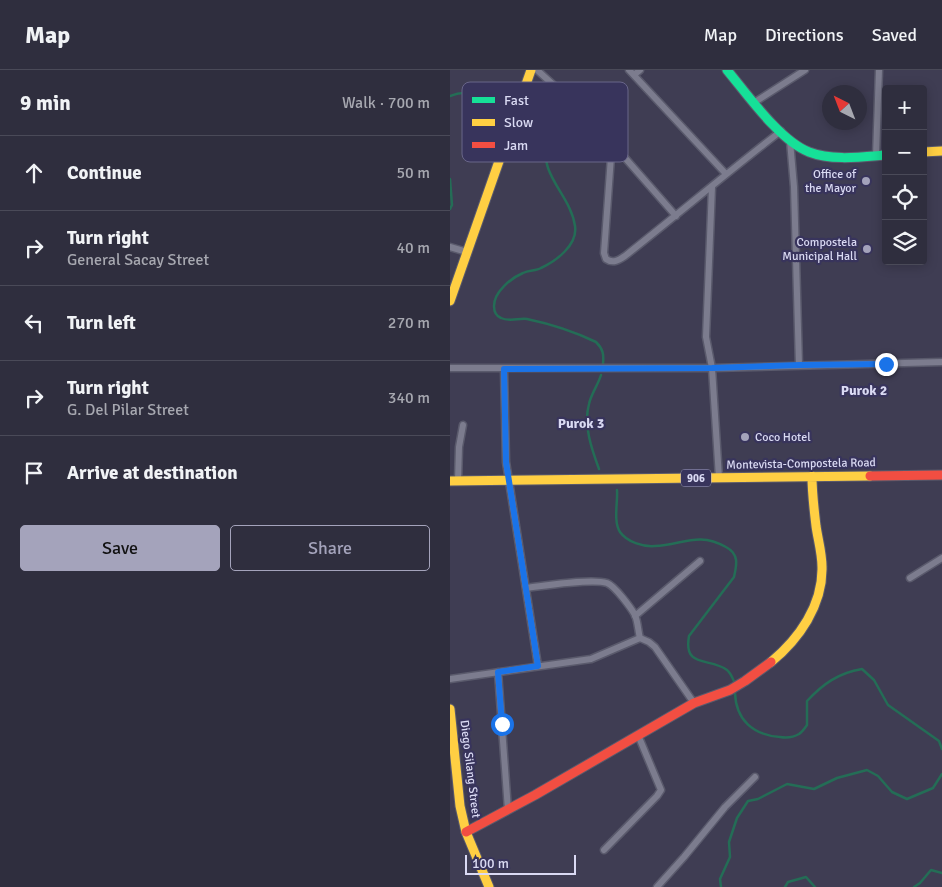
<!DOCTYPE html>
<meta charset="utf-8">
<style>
:root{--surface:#2f2e3e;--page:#3b3a49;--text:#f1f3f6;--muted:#a7a8b0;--line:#4a4a58;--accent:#a4a3bb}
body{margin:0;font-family:Signika,sans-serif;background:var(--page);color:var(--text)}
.controls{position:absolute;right:15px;top:15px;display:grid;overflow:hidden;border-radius:5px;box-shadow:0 2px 12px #0003}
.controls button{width:45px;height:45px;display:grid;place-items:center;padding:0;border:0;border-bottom:1px solid var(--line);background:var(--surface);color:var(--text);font:25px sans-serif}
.compass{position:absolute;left:372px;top:15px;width:45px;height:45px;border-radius:50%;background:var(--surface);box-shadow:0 2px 12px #0003;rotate:318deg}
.scale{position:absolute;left:15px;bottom:12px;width:111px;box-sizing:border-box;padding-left:5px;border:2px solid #dadaf3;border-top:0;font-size:14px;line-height:18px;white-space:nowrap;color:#dadaf3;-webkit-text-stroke:4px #38345c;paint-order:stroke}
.stop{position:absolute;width:15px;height:15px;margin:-11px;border:4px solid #1a73e8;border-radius:50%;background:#fff}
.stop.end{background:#1a73e8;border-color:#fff;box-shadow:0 1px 5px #0008}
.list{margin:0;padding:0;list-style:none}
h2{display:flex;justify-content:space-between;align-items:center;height:65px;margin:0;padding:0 20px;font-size:21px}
h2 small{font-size:16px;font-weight:400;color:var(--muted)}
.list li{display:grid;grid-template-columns:32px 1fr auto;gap:15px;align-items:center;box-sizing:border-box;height:75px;padding:0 20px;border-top:1px solid var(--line)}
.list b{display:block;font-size:19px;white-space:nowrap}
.list p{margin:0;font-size:16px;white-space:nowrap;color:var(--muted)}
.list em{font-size:16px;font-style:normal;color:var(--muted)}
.actions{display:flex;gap:10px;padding:15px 20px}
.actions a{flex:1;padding:11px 0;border:1px solid var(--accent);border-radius:5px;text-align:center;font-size:18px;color:var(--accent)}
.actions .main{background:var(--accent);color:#111}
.icon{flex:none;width:28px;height:28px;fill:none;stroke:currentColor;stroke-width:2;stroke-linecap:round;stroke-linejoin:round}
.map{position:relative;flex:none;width:492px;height:817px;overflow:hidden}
header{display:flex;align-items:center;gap:30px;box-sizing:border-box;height:70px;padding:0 25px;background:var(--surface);border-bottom:1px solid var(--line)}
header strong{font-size:24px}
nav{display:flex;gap:28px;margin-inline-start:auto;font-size:18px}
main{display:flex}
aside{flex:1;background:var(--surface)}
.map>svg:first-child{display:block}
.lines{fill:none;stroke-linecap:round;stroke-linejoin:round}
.stream{stroke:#246d56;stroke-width:2.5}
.street-casing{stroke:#5a5a6c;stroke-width:9}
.fast-casing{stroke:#5a5a6c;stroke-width:11}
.slow-casing{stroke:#5a5a6c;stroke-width:11}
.jam-casing{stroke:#5a5a6c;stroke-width:11}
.street{stroke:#7c7c8e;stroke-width:6}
.fast{stroke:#16e098;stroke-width:9}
.slow{stroke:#ffcf43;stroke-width:9}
.jam{stroke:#f24e42;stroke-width:9}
.route{stroke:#1a73e8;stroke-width:6}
.poi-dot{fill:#a4a3bb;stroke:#38345c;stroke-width:2}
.labels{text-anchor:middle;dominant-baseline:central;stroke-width:4.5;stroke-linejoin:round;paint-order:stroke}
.shield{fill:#38345c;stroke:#a9a8c6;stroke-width:1}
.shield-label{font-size:11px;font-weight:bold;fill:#dadaf3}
.poi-label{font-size:12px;fill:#dadaf3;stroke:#38345c;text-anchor:end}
.street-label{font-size:12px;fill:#dadaf3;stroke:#38345c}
.neighbourhood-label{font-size:14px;font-weight:bold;fill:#dadaf3;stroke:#38345c}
.key{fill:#38345c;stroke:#696689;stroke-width:1}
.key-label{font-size:14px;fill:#dadaf3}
</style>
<header>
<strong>Map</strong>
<nav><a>Map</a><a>Directions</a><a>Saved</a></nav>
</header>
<main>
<aside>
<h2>9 min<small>Walk · 700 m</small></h2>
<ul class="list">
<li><svg class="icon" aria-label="ahead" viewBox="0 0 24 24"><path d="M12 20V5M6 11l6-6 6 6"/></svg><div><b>Continue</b></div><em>50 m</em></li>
<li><svg class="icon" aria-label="right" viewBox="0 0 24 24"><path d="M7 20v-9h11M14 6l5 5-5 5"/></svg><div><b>Turn right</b><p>General Sacay Street</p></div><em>40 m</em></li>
<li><svg class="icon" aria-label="left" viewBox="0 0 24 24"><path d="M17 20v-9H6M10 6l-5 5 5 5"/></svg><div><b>Turn left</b></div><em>270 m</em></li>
<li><svg class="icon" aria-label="right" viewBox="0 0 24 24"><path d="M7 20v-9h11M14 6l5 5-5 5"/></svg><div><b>Turn right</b><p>G. Del Pilar Street</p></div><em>340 m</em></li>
<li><svg class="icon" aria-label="arrive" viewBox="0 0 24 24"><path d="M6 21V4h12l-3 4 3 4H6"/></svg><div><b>Arrive at destination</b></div></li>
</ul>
<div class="actions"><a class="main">Save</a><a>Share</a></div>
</aside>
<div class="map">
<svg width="492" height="817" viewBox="0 0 492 817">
<rect width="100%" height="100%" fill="#3f3d53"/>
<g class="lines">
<path class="stream" d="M0,26c20,-8 25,1 41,11 5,3 12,6 18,9
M75,52l12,5 7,6c3,11 0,24 4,35 7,20 24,36 27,58 3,19 -19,35 -34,42 -5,3 -12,2 -18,5 -12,5 -29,19 -29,33 0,5 2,10 7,12 8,4 18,0 26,1 24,5 48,13 69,23 7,7 8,12 7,22
M0,109l2,26 -2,4
M149,399c-7,-19 -16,-44 -10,-65 2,-10 9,-19 12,-29
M167,420c1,12 -4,31 3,42 7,10 23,15 35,14 27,-1 43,-15 71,1 13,7 11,17 8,30l-45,59c-6,33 21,21 38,34 4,3 6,9 8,14
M285,623c1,27 18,42 45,44 6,1 14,0 19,-3 3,-2 6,-6 8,-9v-24c16,-17 31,-28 55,-32l12,11 14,25 51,36 3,8
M271,817l-1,-8 10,-22 -1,-15 8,-24 11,-17 10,-2 29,-15 27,5 23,-11 30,-8 11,6 14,16 15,7 26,-11 9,-14
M335,817l3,-5 18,-5 9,10
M464,817l6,-4 11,-13 11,3"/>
<defs>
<path id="street" d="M87,0l31,28 44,45 64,73
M179,0l97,104
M184,5l6,-5
M305,32l50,-32
M340,71l4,46 5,178
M162,73l-8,110 2,6c7,5 13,1 19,-3 52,-41 103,-84 156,-125
M426,86l3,-86
M262,117l-6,150 6,31 7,110
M0,177l17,5
M0,298h262l230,-6
M54,299l2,93 32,204
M8,411l1,-34 4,-22
M460,508l32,-20
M76,518c18,-2 65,-10 81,-5 8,3 24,25 28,32 3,7 3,16 5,23
M185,546l65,-55
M48,602l10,138
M0,609l141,-20 49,-21 9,4 6,5 39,56
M154,780l53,-54 4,-6 -23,-55
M207,817l27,-30 41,-50 30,-30"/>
<path id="fast" d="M277,0c20,24 53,71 82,82 23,9 52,5 77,3"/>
<path id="slow" d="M473,82l19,-1
M0,231l81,-231
M0,411l420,-5
M321,592c28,-23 52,-57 51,-95 0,-14 -4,-27 -6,-41 -2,-17 -4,-33 -4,-50
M0,639l10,97 6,26 23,55"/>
<path id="jam" d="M420,406l72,-1
M16,762l69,-37 159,-92 36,-13 15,-9 26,-19"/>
</defs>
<use href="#street" class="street-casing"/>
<use href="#fast" class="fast-casing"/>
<use href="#slow" class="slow-casing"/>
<use href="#jam" class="jam-casing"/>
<use href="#street" class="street"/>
<use href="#fast" class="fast"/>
<use href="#slow" class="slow"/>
<use href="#jam" class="jam"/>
</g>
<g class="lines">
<path class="route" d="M52,654l-4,-52 40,-6 -32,-204 -2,-93 208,-1 88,-3 86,-1"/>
</g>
<g class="poi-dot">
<circle cx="416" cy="111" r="5"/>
<circle cx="417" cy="179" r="5"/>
<circle cx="295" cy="367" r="5"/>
</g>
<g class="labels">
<rect class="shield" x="231" y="399.5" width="30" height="17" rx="4"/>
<g class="shield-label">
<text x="246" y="408">906</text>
</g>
<g class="poi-label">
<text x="406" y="104">Office of<tspan x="406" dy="14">the Mayor</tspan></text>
<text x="407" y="172">Compostela<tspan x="407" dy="14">Municipal Hall</tspan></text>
<text x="305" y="367" text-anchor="start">Coco Hotel</text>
</g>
<g class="street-label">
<text transform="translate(351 394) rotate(-1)">Montevista-Compostela Road</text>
<text transform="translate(20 699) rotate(83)">Diego Silang Street</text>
</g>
<g class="neighbourhood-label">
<text x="414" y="320">Purok 2</text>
<text x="131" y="353">Purok 3</text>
</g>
</g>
<rect x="12" y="12" width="166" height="80" rx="8" class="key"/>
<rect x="22" y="27" width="23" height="6" fill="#16e098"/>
<rect x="22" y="49" width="23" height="7" fill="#ffcf43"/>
<rect x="22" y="72" width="23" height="6" fill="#f24e42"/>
<g class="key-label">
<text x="54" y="35">Fast</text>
<text x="54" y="57">Slow</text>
<text x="54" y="80">Jam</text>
</g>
</svg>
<div class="controls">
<button>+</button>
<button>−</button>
<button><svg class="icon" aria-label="locate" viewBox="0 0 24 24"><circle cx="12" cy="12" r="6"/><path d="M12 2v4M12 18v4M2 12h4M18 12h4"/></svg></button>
<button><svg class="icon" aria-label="layers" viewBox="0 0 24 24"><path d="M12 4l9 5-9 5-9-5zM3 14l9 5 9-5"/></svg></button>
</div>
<svg class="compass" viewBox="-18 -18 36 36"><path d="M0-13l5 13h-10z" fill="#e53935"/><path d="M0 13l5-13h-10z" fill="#a7a8b0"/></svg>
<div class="scale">100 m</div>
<div class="stop" style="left:52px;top:654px"></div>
<div class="stop end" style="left:436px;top:294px"></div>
</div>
</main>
